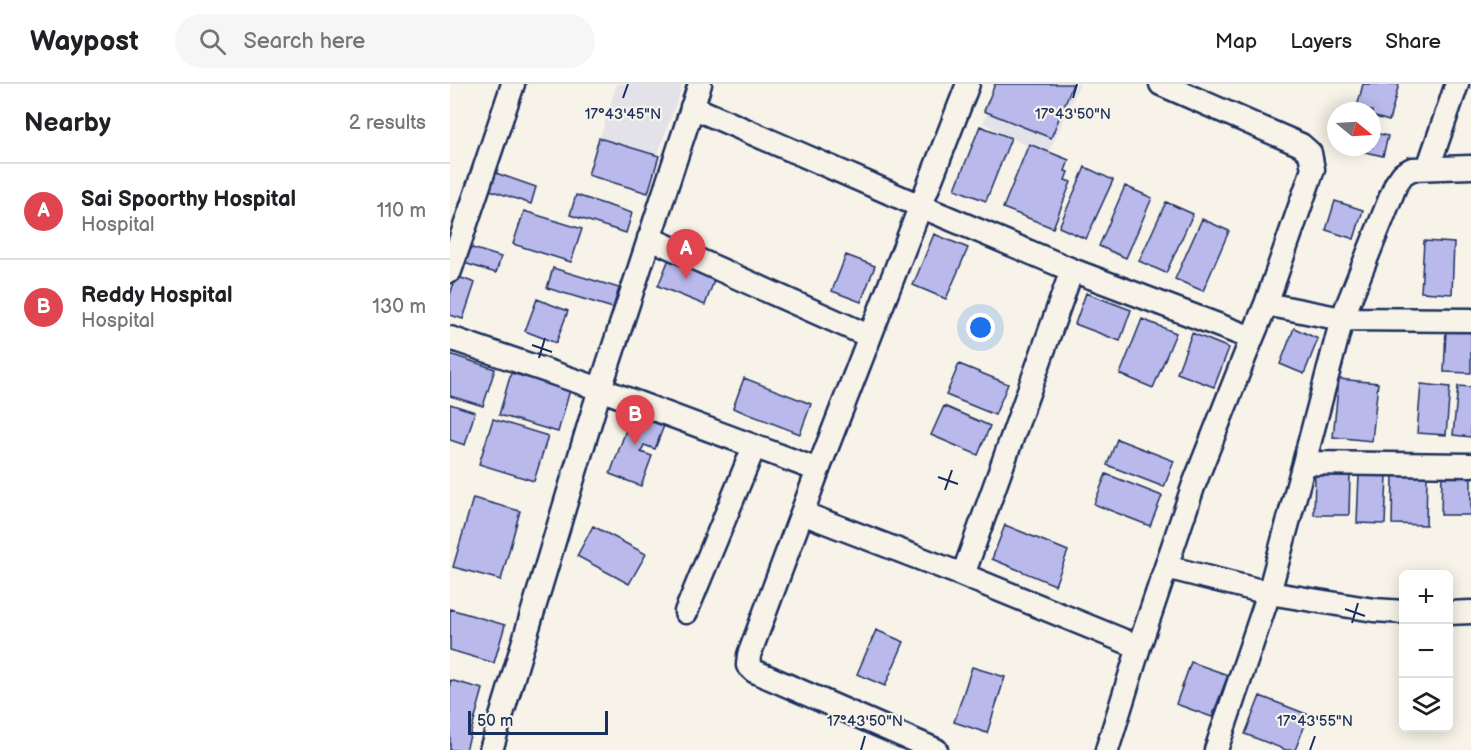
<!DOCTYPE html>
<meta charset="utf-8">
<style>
:root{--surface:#fff;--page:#f6f6f6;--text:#202124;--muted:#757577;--line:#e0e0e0;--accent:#1a73e8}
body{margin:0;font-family:"Balsamiq Sans",sans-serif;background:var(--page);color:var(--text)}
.controls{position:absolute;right:18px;bottom:18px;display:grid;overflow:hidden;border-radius:9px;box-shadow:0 3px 15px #0003}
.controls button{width:54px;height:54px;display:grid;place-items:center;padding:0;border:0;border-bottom:2px solid var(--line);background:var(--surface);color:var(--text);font:30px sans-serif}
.compass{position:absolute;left:877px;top:18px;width:54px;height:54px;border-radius:50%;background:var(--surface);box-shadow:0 3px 15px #0003;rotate:108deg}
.scale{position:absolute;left:18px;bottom:15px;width:140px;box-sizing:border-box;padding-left:6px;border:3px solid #1b2f5e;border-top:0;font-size:16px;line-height:21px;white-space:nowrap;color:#1b2f5e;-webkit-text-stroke:4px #f7f3e8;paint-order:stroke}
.you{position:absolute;left:531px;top:244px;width:21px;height:21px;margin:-15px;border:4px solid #fff;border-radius:50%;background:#1a73e8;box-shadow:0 0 0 9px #1a73e833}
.badge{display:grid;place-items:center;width:39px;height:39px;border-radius:50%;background:var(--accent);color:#fff;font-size:20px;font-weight:700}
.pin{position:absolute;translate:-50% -50px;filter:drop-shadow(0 2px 3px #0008)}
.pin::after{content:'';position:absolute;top:32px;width:21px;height:18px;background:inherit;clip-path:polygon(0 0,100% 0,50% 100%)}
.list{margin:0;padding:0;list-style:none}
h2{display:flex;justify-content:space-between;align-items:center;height:78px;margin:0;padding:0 24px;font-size:26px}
h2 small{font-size:20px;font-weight:400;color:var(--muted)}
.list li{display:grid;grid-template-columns:39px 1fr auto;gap:18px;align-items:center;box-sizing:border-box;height:96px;padding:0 24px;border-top:2px solid var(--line)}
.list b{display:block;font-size:22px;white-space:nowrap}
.list p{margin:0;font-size:20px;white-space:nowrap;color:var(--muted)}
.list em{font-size:20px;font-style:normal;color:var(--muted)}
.icon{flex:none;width:33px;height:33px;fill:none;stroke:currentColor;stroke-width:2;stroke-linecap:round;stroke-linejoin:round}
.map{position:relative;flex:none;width:1021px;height:666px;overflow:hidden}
header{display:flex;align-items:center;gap:36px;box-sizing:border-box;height:84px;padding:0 30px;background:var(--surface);border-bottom:2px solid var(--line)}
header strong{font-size:28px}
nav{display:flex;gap:33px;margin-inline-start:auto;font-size:21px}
.search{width:420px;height:54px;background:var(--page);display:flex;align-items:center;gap:15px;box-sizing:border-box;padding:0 21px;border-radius:33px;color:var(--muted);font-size:22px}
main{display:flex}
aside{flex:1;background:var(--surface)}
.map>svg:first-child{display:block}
.built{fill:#e4e2e9}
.building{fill:#b9b9eb;stroke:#1b2f5e;stroke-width:1.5}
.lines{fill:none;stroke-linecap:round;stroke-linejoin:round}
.street-casing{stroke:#1b2f5e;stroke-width:27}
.street{stroke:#f7f3e8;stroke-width:22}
.ticks{fill:none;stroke:#1b2f5e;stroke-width:2}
.ticks-label{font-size:15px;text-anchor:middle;fill:#1b2f5e;stroke:#f7f3e8;stroke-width:4.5;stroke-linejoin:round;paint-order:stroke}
</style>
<header>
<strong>Waypost</strong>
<div class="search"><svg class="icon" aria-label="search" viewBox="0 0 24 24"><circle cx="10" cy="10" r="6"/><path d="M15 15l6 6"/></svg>Search here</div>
<nav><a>Map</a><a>Layers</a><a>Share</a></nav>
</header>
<main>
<aside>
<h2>Nearby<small>2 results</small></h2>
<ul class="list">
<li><span class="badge" style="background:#e0444e">A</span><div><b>Sai Spoorthy Hospital</b><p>Hospital</p></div><em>110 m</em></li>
<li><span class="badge" style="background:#e0444e">B</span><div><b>Reddy Hospital</b><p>Hospital</p></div><em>130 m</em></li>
</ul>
</aside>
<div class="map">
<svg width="1021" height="666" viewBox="0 0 1021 666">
<rect width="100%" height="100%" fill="#f7f3e8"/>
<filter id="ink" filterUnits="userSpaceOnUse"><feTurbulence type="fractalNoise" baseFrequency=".0167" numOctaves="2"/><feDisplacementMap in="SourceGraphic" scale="12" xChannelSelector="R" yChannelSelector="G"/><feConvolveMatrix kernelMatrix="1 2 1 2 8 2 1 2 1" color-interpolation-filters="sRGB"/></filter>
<g filter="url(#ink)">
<path class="built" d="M167,0h56l9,3 -29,80 -56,-20z
M551,0h79l-33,72 -64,-33z"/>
<path class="building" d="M545,0h78l-22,54 -67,-27z
M913,0h36l-10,37 -17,-5v-5h-16z
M530,42l31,12 -25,63 -31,-12z
M922,48l16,4 -5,20 -31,-7v-2h20z
M149,54l60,18 -11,37 -60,-18z
M579,60l40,16 -4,11 3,1 -3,8 6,2 -18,46 -50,-20z
M635,83l28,13 -27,59 -27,-12z
M43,88l43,15 -5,17 -44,-15z
M675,102l27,12 -26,60 -27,-12z
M126,111l56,18 -6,20 -56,-18z
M885,117l28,9 -9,29 -28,-9z
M716,118l27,12 -27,59 -27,-12z
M74,127l58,18 -11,33 -58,-18z
M752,135l27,12 -26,60 -28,-12z
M484,150l34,14 -22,51 -33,-14z
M974,157l30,2 -2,51 -31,-2z
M16,162l35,11 -5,16 -35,-11z
M396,171l29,11 -14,36 -29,-11z
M219,175l46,19 -10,27 -47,-19z
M103,184l66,20 -6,20 -66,-20z
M6,192l19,7 -12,36 -13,-4v-20z
M636,209l45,17 -11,31 -45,-17z
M87,215l31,12 -12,32 -31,-12z
M692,235l34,14 -23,55 -33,-14z
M844,244l24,11 -14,35 -24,-10z
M996,245l25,1v43l-27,-1z
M742,249l37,15 -15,39 -37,-14z
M0,270l45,15 -12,37 -33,-10z
M509,280l49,20 -13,31 -49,-20z
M61,289l59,17 -12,42 -59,-17z
M294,294l67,26 -11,30 -67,-26z
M889,295l39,4 -6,58 -39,-4z
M971,300l29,3 -4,48 -29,-2z
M1008,302l13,1v50l-18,-2z
M0,320l25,8 -10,33 -15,-5z
M494,322l46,20 -12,29 -47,-20z
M183,327l32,12 -10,26 -11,-4 -3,7 11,4 -11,30 -31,-12z
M43,335l55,17 -14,45 -55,-17z
M667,355l57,22 -10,26 -57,-22z
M865,389l35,1 -1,41h-35z
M943,389l34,1 -1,51 -34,-1z
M992,389h29v42h-30z
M656,390l56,22 -12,30 -56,-22z
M909,390l28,1 -2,49 -28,-1z
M23,414l47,13 -19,69 -48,-13z
M555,441l63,26 -13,34 -63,-26z
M143,442l53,28 -17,30 -52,-28z
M0,525l55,16 -11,38 -44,-13z
M426,546l28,12 -19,44 -28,-12z
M741,578l37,13 -16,42 -36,-13z
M522,583l33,10 -18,56 -33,-11z
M0,596l33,9 -17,61h-16z
M810,612l49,19 -14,35h-9l-41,-16z"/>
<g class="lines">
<defs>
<path id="street" d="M242,23l228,99 152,64 180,68 14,-34 47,-135 -3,-16 -9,-8 -140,-61
M978,84l29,-84
M199,154l220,98
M0,187l63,-187
M816,220l76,15 129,1
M0,254l150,51 218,81
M854,379l38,-144 54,-135 7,-10 9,-5 59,-2
M352,429l161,62 109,-305
M716,483l103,26 105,17 30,2
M513,491l176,72
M236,528l68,-165
M998,529l23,-1
M41,666l109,-361 100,-305
M486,666l-182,-79 -6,-6 1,-10 69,-185 150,-386
M657,666l32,-103 54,-160 59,-149
M766,666l53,-157 35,-130 167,2"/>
</defs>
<use href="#street" class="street-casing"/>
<use href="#street" class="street"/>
</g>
</g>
<path class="ticks" d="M173,14l5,-14M623,14l4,-14M82,261l20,7M89,274l6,-20M488,393l20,7M495,406l7,-20M895,525l20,7M902,539l6,-20M411,666l4,-14M860,666l5,-14"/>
<g class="ticks-label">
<text x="173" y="35">17°43'45"N</text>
<text x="623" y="35">17°43'50"N</text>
<text x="415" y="642">17°43'50"N</text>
<text x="865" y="642">17°43'55"N</text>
</g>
</svg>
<div class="controls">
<button>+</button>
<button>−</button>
<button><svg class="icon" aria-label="layers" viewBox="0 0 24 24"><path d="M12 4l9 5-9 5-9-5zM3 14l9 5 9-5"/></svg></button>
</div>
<svg class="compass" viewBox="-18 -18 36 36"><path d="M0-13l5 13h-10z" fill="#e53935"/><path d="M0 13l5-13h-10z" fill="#757577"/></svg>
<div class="scale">50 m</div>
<div class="you"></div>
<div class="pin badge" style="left:236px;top:195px;background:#e0444e">A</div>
<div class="pin badge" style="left:185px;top:361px;background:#e0444e">B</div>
</div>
</main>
